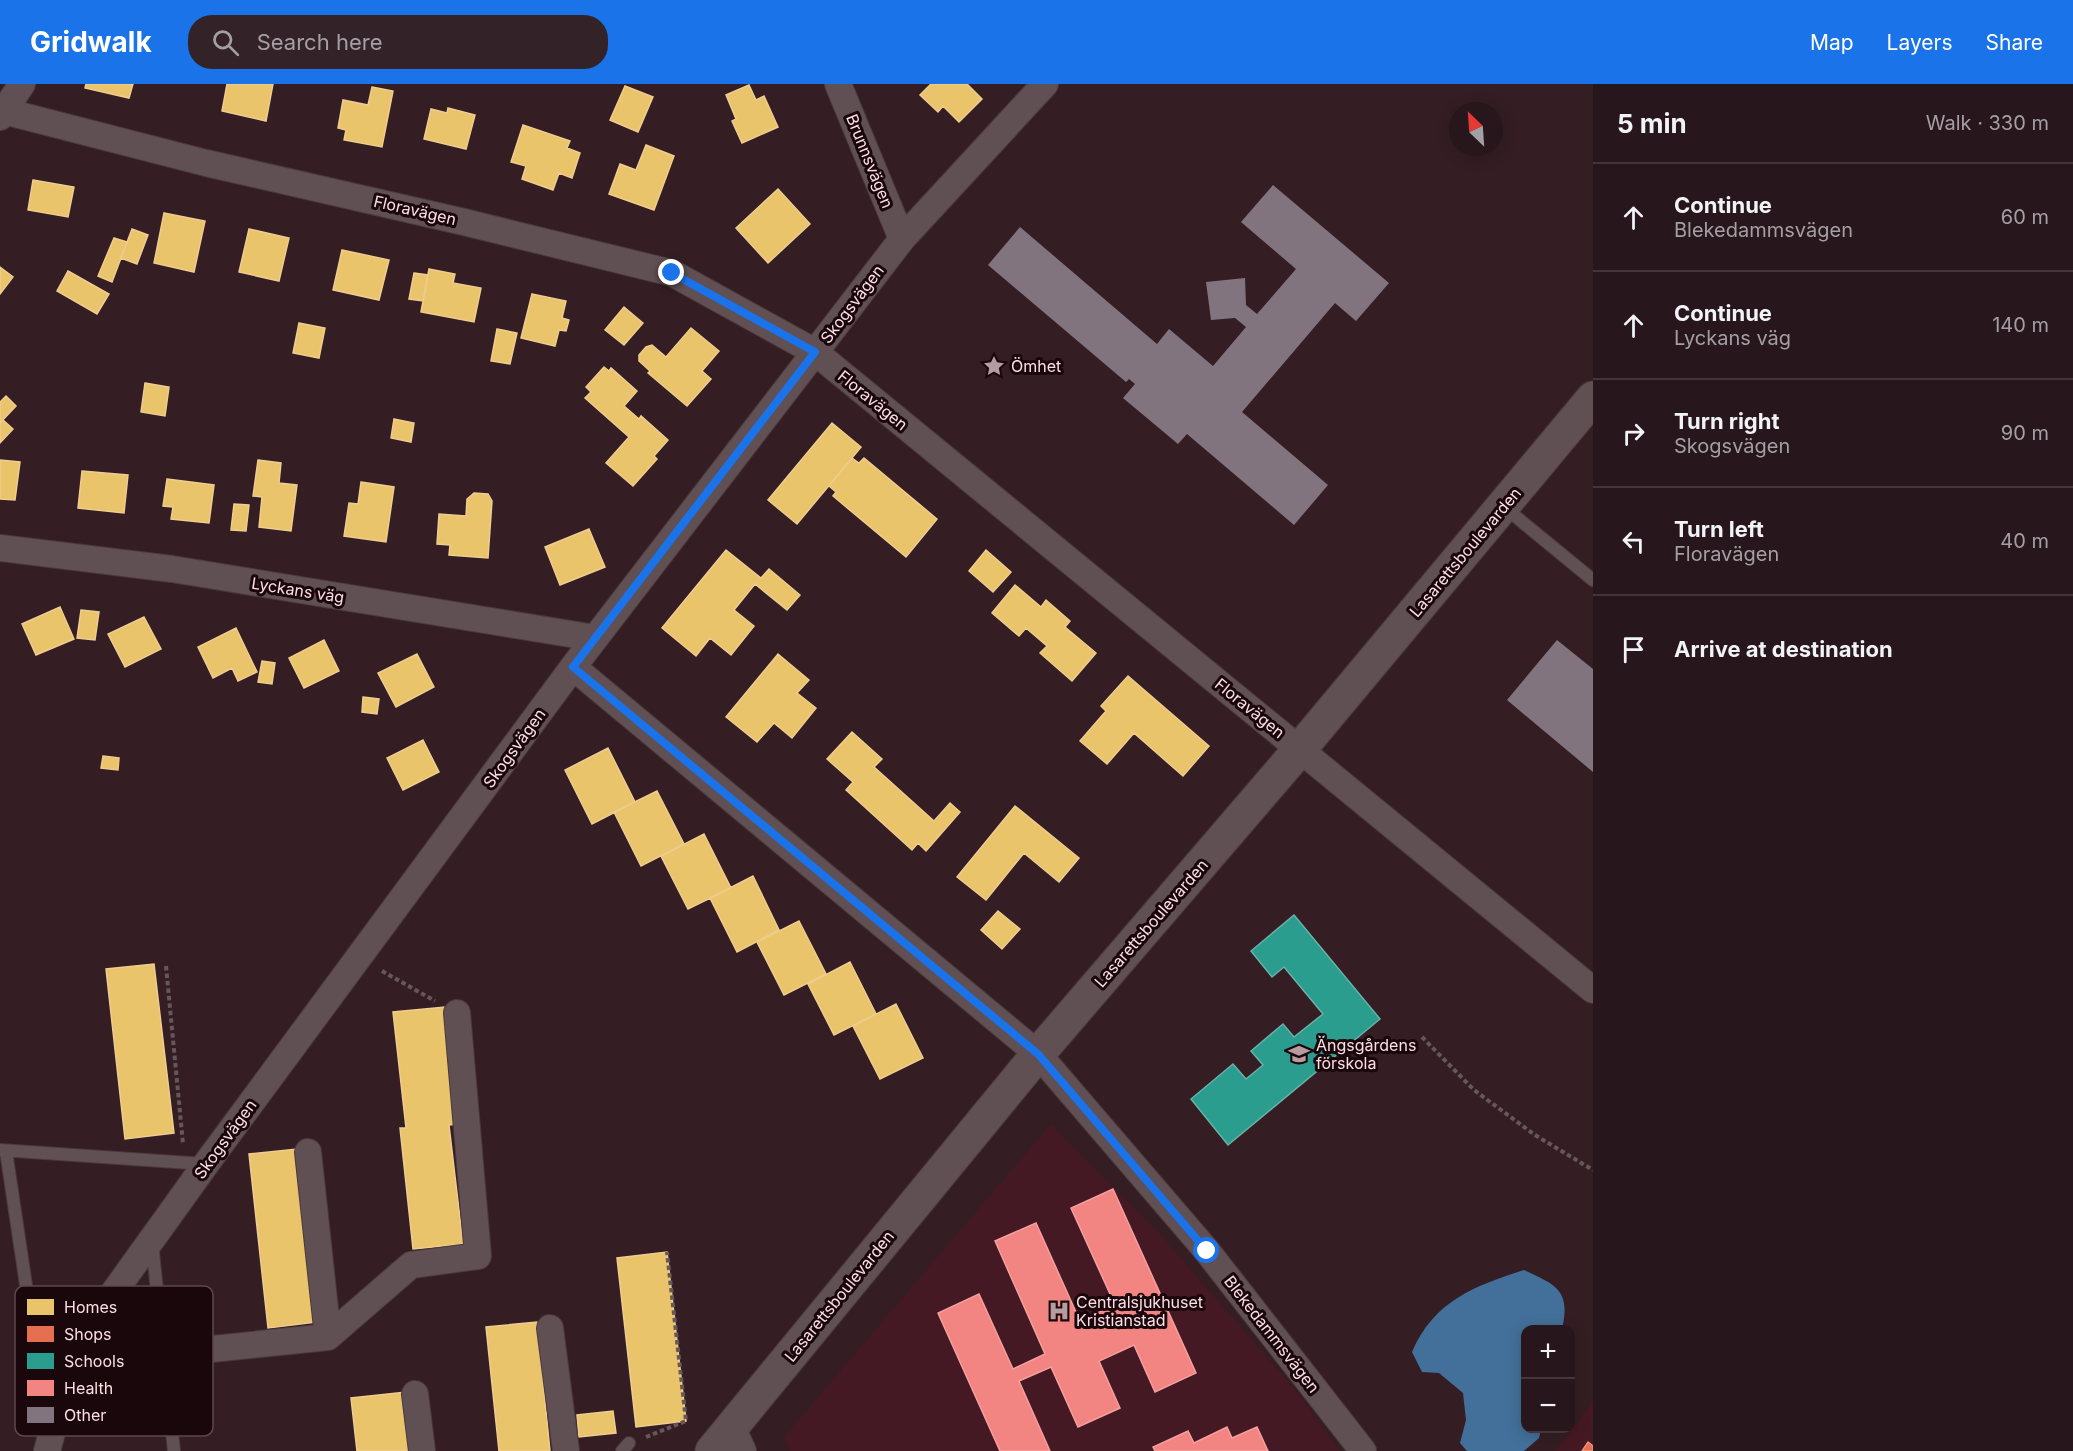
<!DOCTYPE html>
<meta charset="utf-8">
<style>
:root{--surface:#27161b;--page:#332328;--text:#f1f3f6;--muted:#a49fa3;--line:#43353a;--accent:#1a73e8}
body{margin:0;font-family:Inter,sans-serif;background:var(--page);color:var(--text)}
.controls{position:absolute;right:18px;bottom:18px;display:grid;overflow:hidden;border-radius:12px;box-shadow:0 3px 15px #0003}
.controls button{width:54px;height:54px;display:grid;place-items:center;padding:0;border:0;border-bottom:2px solid var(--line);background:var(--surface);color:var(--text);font:30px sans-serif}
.compass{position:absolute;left:1449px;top:18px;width:54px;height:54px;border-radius:50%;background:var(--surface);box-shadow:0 3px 15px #0003;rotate:335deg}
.stop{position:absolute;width:18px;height:18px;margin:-14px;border:4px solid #1a73e8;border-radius:50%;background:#fff}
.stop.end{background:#1a73e8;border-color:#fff;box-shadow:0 2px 6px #0008}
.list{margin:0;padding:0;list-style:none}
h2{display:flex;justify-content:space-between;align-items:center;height:78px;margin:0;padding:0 24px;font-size:26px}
h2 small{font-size:20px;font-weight:400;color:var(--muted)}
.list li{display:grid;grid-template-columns:39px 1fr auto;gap:18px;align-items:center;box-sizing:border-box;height:108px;padding:0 24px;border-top:2px solid var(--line)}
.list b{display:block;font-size:22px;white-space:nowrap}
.list p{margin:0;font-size:20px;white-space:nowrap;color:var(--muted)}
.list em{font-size:20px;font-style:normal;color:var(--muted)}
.icon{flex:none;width:33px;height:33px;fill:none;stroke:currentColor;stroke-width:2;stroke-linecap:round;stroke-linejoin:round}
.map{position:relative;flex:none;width:1593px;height:1367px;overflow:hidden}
header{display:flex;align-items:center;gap:36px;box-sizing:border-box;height:84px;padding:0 30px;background:var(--accent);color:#fff}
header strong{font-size:28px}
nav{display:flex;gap:33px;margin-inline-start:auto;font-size:21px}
.search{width:420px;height:54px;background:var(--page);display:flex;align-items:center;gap:15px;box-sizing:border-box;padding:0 21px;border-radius:24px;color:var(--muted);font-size:22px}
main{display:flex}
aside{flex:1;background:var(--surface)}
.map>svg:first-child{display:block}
.built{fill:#451924}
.water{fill:#43709a}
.homes{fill:#e9c46a;stroke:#efcc8f;stroke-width:1.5}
.shops{fill:#e76f51;stroke:#ed917d;stroke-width:1.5}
.schools{fill:#2a9d8f;stroke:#69b1a8;stroke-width:1.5}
.health{fill:#f28482;stroke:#f59f9f;stroke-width:1.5}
.building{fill:#82747f}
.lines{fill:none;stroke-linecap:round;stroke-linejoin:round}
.lane-casing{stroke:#4b393d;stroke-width:14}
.street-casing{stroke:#4b393d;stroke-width:28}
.secondary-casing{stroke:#4b393d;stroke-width:35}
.path{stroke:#66575a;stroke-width:4;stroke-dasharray:4.5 3;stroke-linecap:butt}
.lane{stroke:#604f53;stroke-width:12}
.street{stroke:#604f53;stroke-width:26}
.secondary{stroke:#604f53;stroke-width:33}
.route{stroke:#1a73e8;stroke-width:8}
.labels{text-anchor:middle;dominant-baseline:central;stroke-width:6;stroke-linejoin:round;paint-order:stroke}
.street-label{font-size:16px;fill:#fcdfe4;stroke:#19070b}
.poi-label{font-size:16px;fill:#fcdfe4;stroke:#19070b;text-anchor:start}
.key{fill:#19070b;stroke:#5d484c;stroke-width:1.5}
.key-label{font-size:16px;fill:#fcdfe4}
</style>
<header>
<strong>Gridwalk</strong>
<div class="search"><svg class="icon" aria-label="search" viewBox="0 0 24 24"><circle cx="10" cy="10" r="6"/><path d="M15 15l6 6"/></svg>Search here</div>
<nav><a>Map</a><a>Layers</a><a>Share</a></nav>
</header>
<main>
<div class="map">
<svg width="1593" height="1367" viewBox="0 0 1593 1367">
<rect width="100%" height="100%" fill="#341e24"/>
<path class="built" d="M1051,1040l108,109 135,156 46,62h-550l-6,-14z
M1593,1318v49h-38z"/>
<path class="water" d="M1524,1186c32,15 47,20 38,59l-36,1v98l15,1 -2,9 -15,13h-57l-7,-8 6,-23 -3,-27 -24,-20 -17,-1 -10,-20c22,-51 62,-66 112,-82z"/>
<path class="homes" d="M86,0h47l-4,14 -44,-10z
M227,0h46l-7,37 -44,-10z
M931,0h36l15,15 -23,23 -16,-16 -5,6 -18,-17z
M749,1l7,15 8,-4 14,31 -36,16 -10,-22 4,-2 -10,-24z
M625,2l28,11 -15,35 -28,-12z
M372,3l21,4 -11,56 -38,-7 2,-10 -8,-2 5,-28 25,5z
M448,24l27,7 -9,34 -42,-10 7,-30 16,4z
M523,41l47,16 -3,7 13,5 -8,25 -13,-5 -6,17 -31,-11 4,-13 -15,-4z
M646,61l28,11 -20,54 -45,-16 11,-30 16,6z
M33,96l41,7 -6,30 -40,-7z
M778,105l32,35 -42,39 -32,-35z
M164,129l41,8 -11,51 -40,-9z
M132,145l16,6 -11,29 -16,-6z
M249,145l40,9 -10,43 -40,-9z
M114,154l13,4 -15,40 -14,-6z
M342,166l47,10 -10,40 -46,-10z
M0,183l13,10 -13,17z
M429,185l26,5 -2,9 28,5 -7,34 -53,-10z
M68,187l41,23 -12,20 -40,-23z
M414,189l14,2 -5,26 -14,-2z
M532,210l34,7 -4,17 7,2 -3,11 -7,-1 -4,16 -34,-8z
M624,223l19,16 -19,22 -19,-15z
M299,239l26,5 -6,30 -26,-5z
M691,244l28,23 -17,20 9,8 -24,27 -39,-33 2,-2 -11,-10v-6l7,-8 6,-2 14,12z
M497,245l20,4 -7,31 -19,-3z
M604,283l5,4 2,-3 26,23 -13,15 15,13 2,-3 27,24 -14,16 3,3 -24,27 -27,-23 23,-26 -44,-39 6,-6 -5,-5z
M145,299l24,4 -4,29 -24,-4z
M6,312l10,10 -16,17v-21z
M394,335l20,4 -3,19 -20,-4z
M3,336l10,9 -13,14v-20z
M832,339l29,24 -64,77 -29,-24z
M852,374l7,5 5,-5 73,61 -31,38 -73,-61 3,-4 -7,-6z
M0,376l20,2 -5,38 -15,-1z
M258,376l23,3 -2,20 18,2 -6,46 -32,-4 3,-30 -9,-1z
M82,387l46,4 -4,38 -46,-5z
M167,395l47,6 -5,38 -38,-4 2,-12 -10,-1z
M361,398l33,5 -8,55 -42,-6 5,-33 9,1z
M474,409l14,1 4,7 -4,57 -39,-3 1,-10 -13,-1 2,-30 27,2 1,-17z
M234,420l15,1 -3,26 -15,-1z
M589,445l16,38 -45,18 -15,-38z
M726,466l35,28 8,-9 31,26 -13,15 -32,-26 -21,26 20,16 -23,29 -21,-17 -14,18 -34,-28z
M986,466l25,22 -18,20 -24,-21z
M1015,501l26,22 5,-7 24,21 -5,6 31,26 -24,28 -32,-28 7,-7 -21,-18 -7,8 -27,-23z
M60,523l14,32 -38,16 -14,-31z
M81,526l18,2 -4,28 -18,-2z
M144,533l17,32 -36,18 -17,-33z
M236,544l21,44 -19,9 -6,-13 -19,10 -15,-31z
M324,556l15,31 -35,17 -15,-30z
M417,570l17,33 -38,20 -18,-34z
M778,570l31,26 -12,13 19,15 -24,30 -18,-15 -17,19 -31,-25z
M262,577l13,2 -3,21 -14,-2z
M1128,592l81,70 -26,30 -49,-43 -27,31 -27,-23 26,-30 -5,-5z
M363,613l16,2 -2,15 -15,-2z
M852,648l30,27 -8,8 60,54 16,-18 10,9 -34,39 -8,-8 -6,7 -66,-60 7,-8 -26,-23z
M423,656l16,32 -36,18 -16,-32z
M608,664l27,54 -43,22 -27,-54z
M103,672l16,2 -1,12 -17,-2z
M657,707l27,53 -43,22 -27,-54z
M1015,722l64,52 -20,24 -35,-29 -38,47 -29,-23z
M704,750l27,54 -43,21 -27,-53z
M753,792l26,54 -42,22 -27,-54z
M998,827l22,18 -18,20 -21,-19z
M799,837l27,53 -42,21 -27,-53z
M850,878l26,52 -42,21 -26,-51z
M154,880l20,169 -49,6 -19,-170z
M896,920l27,54 -43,21 -27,-53z
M445,923l12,117 -8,1 14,119 -50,5 -13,-121h6l-13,-116z
M297,1065l19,173 -48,6 -19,-174z
M667,1168l19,169 -50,6 -19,-169z
M537,1238l13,129h-51l-13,-124z
M406,1308l7,59h-56l-6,-53z
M613,1327l3,22 -37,4 -2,-22z"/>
<path class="shops" d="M1588,1358l5,4v5h-11z"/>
<path class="schools" d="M1294,831l86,104 -152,126 -37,-46 42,-35 13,15 17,-14 -12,-14 32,-27 11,13 29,-23 -39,-47 -12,10 -21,-26z"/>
<path class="health" d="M1113,1105l83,184 -41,19 -21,-47 -35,16 21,47 -42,19 -27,-60 -32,14 31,70h-50l-62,-138 41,-19 34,75 32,-15 -50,-113 41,-18 44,98 35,-16 -44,-97z
M1227,1343l5,11 25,-11 11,24h-113l-2,-4 35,-16 6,12z"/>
<path class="building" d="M1273,101l116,98 -33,38 -21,-18 -93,109 86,73 -34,40 -107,-91 -9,10 -55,-46 12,-14 -6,-5 -3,3 -138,-117 32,-38 137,117 12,-15 44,37 33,-39 -11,-9 -24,2 -5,-38 39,-4 1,27 11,9 39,-45 -55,-47z
M1557,556l36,29v103l-86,-72z"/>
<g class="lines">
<defs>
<path id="lane" d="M1504,423l89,73
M0,1066l205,14
M6,1067l41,275
M152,1159l22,208
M622,1367l7,-8"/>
<path id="street" d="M838,0l64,155
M0,26l206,53 258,59 208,51 143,79 778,638
M0,33l22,-33
M0,464l172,21 423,69
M573,583l465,387 169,197 156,200
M550,1244l16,123
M328,1253l83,-72 67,-9 -21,-243
M164,1270l164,-17 -20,-185
M415,1310l7,57
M732,1343l11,24
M47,1367l29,-106 130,-181 367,-497 329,-428 143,-155"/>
<path id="secondary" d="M712,1367l326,-397 262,-305 293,-351"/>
</defs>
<use href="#lane" class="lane-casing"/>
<use href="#street" class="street-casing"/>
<use href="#secondary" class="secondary-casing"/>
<path class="path" d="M166,882l17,178
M382,887l53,30
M1422,953l52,53 61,45 58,35
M646,1353l40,-16 -19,-169"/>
<use href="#lane" class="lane"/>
<use href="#street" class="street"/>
<use href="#secondary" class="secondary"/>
</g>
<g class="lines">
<path class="route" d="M672,189l143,79 -242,315 465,387 169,197"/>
</g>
<defs>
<symbol id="sight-bare" viewBox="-9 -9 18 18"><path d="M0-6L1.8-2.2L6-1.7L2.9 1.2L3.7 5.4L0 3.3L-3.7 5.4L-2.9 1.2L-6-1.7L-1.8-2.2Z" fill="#b69ba1" stroke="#19070b" stroke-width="2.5" paint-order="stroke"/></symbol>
<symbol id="school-bare" viewBox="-9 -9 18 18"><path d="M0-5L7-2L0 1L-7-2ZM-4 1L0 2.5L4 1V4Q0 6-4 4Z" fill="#b69ba1" stroke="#19070b" stroke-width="2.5" paint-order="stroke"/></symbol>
<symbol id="hospital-bare" viewBox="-9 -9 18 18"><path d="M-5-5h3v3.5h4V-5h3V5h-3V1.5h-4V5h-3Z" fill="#b69ba1" stroke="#19070b" stroke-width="2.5" paint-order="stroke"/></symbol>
</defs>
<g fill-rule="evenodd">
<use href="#sight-bare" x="979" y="267" width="30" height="30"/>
<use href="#school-bare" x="1284" y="955" width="30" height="30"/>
<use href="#hospital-bare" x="1044" y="1212" width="30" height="30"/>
</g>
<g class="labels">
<g class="street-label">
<text transform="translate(870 77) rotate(68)">Brunnsvägen</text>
<text transform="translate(415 126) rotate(13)">Floravägen</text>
<text transform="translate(852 220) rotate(-53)">Skogsvägen</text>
<text transform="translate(873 316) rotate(39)">Floravägen</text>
<text transform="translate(1465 468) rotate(-50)">Lasarettsboulevarden</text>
<text transform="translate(298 506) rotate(9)">Lyckans väg</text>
<text transform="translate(1250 624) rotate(39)">Floravägen</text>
<text transform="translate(514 664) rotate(-54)">Skogsvägen</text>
<text transform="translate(1151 839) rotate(-49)">Lasarettsboulevarden</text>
<text transform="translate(225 1055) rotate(-54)">Skogsvägen</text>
<text transform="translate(839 1212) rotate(-51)">Lasarettsboulevarden</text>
<text transform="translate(1272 1250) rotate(52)">Blekedammsvägen</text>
</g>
<g class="poi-label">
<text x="1011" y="282">Ömhet</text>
<text x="1316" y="961">Ängsgårdens<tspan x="1316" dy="18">förskola</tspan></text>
<text x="1076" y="1218">Centralsjukhuset<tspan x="1076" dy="18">Kristianstad</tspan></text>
</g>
</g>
<rect x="15" y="1202" width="198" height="150" rx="9" class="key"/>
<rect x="27" y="1215" width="27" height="16" fill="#e9c46a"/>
<rect x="27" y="1242" width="27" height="16" fill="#e76f51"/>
<rect x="27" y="1269" width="27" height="16" fill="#2a9d8f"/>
<rect x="27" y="1296" width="27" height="16" fill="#f28482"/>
<rect x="27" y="1323" width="27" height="16" fill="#82747f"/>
<g class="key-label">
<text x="64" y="1229">Homes</text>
<text x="64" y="1256">Shops</text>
<text x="64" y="1283">Schools</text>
<text x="64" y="1310">Health</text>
<text x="64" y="1337">Other</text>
</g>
</svg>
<div class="controls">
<button>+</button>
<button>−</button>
</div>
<svg class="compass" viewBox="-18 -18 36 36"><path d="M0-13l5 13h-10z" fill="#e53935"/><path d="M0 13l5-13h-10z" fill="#a49fa3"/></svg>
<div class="stop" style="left:1207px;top:1167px"></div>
<div class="stop end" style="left:672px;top:189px"></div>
</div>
<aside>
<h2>5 min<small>Walk · 330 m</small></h2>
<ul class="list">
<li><svg class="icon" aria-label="ahead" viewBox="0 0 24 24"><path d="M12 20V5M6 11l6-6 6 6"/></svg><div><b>Continue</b><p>Blekedammsvägen</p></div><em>60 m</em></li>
<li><svg class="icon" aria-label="ahead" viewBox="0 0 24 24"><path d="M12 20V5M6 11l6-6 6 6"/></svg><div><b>Continue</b><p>Lyckans väg</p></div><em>140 m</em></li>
<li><svg class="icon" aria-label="right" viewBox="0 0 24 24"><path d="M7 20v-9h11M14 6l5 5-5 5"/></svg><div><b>Turn right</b><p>Skogsvägen</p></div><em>90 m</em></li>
<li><svg class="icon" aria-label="left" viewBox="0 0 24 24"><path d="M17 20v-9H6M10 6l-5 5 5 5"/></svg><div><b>Turn left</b><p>Floravägen</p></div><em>40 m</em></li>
<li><svg class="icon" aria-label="arrive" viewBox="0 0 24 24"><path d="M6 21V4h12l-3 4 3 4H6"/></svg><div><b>Arrive at destination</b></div></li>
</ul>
</aside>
</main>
